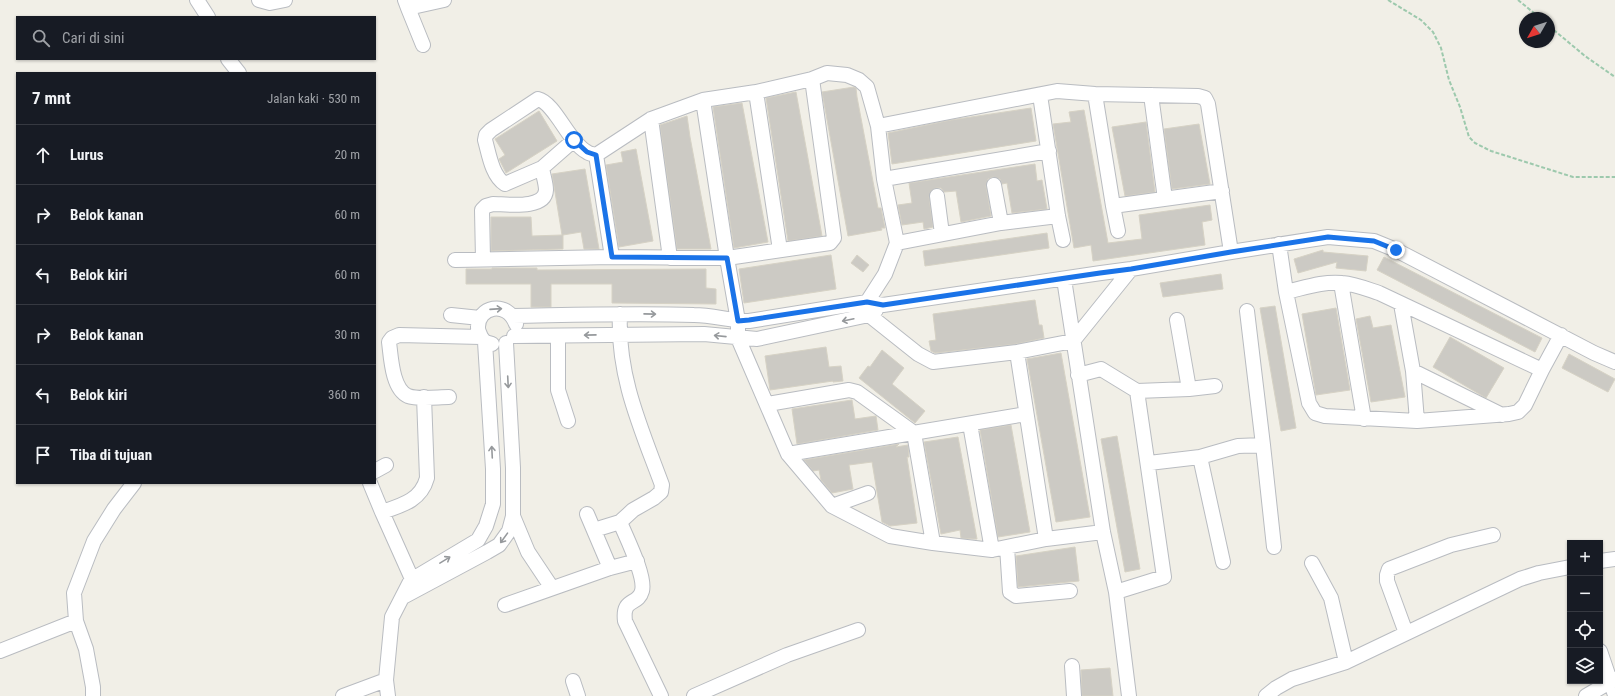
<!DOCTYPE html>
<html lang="id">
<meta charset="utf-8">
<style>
:root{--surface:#171b24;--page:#242831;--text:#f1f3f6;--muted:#9ea1a6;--line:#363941}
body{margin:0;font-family:"Roboto Condensed",sans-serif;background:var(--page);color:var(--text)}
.controls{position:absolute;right:12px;bottom:12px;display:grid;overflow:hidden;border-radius:0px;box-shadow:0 1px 3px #0004}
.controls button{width:36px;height:36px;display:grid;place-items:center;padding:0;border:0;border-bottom:1px solid var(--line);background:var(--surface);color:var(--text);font:20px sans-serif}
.compass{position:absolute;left:1519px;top:12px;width:36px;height:36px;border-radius:50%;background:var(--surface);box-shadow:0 1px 3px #0004;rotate:231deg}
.stop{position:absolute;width:12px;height:12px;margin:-9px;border:3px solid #1a73e8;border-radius:50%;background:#fff}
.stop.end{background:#1a73e8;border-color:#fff;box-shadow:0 1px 4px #0008}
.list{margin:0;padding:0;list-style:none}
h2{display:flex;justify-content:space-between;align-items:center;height:52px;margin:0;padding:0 16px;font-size:17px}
h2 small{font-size:13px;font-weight:400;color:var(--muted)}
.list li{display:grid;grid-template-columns:26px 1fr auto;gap:12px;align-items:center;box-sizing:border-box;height:60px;padding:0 16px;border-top:1px solid var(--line)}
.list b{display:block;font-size:15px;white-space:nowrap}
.list em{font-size:13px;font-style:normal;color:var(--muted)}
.icon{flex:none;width:22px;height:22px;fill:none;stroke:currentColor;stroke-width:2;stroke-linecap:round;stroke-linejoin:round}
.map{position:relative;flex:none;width:1615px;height:696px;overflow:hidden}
.search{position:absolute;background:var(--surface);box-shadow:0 1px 3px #0004;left:16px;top:16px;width:360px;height:44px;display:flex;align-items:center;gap:10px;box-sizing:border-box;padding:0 14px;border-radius:0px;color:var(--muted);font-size:15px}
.panel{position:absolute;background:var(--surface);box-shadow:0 1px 3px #0004;left:16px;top:72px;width:360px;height:412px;border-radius:0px}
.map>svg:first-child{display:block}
.building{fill:#cccac4;stroke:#d6d2c5}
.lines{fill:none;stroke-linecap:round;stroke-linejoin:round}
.minor-casing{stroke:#b9bcc1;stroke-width:16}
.path{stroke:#9dc9ad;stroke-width:2;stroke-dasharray:4 2;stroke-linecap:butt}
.minor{stroke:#fff;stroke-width:14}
.oneway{stroke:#96999c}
.route{stroke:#1a73e8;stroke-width:5}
</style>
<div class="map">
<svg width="1615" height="696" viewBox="0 0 1615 696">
<rect width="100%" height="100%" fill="#f1efe7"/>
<path class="building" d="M854,87l2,1 1,9 21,111h3l4,20h-4l1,2 -34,6 -26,-144z
M796,92l26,144 -34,5 -22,-143z
M742,103l26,139 -34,6 -21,-141z
M1031,108l5,33 -144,23 -4,-31 63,-13z
M1084,110l24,133 34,-4 -3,-24 71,-10 2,15 -10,2 3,23 -112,16 -2,-16 -17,3 -21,-124 18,-2 -2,-10z
M539,111l18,30 -51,32 -7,-14 6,-4 -10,-16z
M687,116l3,21 21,112h-34l-17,-124z
M1146,122l9,70 -30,4 -13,-69z
M1199,124l11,60 -38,5 -8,-60z
M636,149l17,92 -34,6 -13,-82 17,-3 -2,-10z
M1035,164l2,17 5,-1 5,29 -35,4 -5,-30 -5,1 -2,-5 -7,-2 -5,2 -2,7 5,30 -30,6 -5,-31 -12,1 -3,-4h-5l-4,2 -3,7 4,30 -9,2 -1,-7 -21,3 -4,-20 14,-2 -3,-20z
M585,169l14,80h-15l-3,-17 -18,3v14l-72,2v-34h40l1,19 30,-1 -10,-61z
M1047,233l2,15 -124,18 -2,-15z
M1323,250v2l45,4 -2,15 -30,-3 1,-6 -39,11 -4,-14z
M831,255l5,34 -92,14 -5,-34z
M857,255l12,10 -6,7 -12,-9z
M1384,257l158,81 -7,14 -158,-82z
M492,268h45v2l169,-1v19l10,1v15l-104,-1v-19h-61v23h-20v-23h-65v-15h26z
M1221,274l2,15 -60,8 -3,-14z
M1035,300l4,25h3l2,13 -28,6 -81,9 -4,-2 -2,-10 7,-1 -3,-26z
M1275,306l21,122 -15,3 -21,-123z
M1336,308l14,82 -34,5 -14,-81z
M1370,316l3,12 18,-3 14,72 -34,5 -15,-83z
M1450,337l54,31 -18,30 -53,-31z
M826,347l3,20 12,-1 2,15 -10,1v-1l-63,9 -5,-34z
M882,350l22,18 -12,16 33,27 -10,12 -56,-45 9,-12 2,1z
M1061,353l29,164 -34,5 -29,-163z
M1569,354l46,25 -7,13 -46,-24z
M852,400l3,19 21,-3 2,14 -81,14 -5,-35z
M1011,425l19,107 -32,5 -18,-107z
M1117,436l23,133 -15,3 -24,-133z
M958,437l19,102h-4l-12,-1 -1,-8 -19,4 -17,-92z
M899,444l-3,3 12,-2 1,12h-2l10,66 -27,3 -8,-4 -10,-60 -23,3 4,24 -21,4 -11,-13 -2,-10 -6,1 -9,-11z
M1075,547l4,34 -61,6 -2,-31z
M1110,668l3,28h-31l-1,-26z"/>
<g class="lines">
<defs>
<path id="minor" d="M197,0l11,17
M259,0l11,3 15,-3
M405,0l3,8 36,-8
M408,8l15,37
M228,59l11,14
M756,92l24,158
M1095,94l18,112 5,25
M1040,95l18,121 5,24
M1151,95l14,104
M703,100l24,158 11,63v17l50,116 44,52 58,30 43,7 59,7 54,-11 57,-7
M651,119l19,139
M878,126l179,-35 38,3 103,2 7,2 3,6 23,148
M574,140l-32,28 -37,16c-13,-8 -16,-30 -20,-44l1,-5 5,-5 47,-31c17,4 31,44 49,53 2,2 6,2 9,3l55,-36 52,-19 53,-8 56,-13 15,-6 20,2 12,5 8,7 11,39 6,53 13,64
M596,155l16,102
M884,179l165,-28
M994,185l7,38
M937,196l5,38
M1113,206l109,-15
M1058,216l-57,7 -104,20 -12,31 -18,28 2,13 49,39 15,8 84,-10 56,-11 58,-72
M1279,244l7,48 23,111 6,10 10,3 92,5 92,-7 9,-2 7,-7 17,-35 19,-35
M483,259l-1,-49 4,-4 7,-2c13,0 52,6 53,-14 0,-7 -3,-15 -4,-22
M455,260l157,-3 115,1 103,-15 4,-5 -22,-159
M1064,279l39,253 13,60 13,104
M1341,283l23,136
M1286,292c18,-4 37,-11 56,-9 13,1 25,6 37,10l163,77
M1401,304l12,67 4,50
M451,315l29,3
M513,316c60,-1 121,-3 181,-1 19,0 37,6 55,6l118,-19 16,3 218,-32 30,-4 100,-17 97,-15 46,4 22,9 198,103 21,9
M514,336l190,-2 53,5 112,-24 7,-5
M558,336v54l10,31
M481,337c-1,-3 -3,-6 -3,-9 -1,-21 29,-29 38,-4
M1017,352l29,187
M1413,371l89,44
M1078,375l23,-6 36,22 27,186 -48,15
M1189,389l26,-3
M1137,391l52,-2 -12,-69
M449,397c-11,0 -31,3 -41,-1 -16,-7 -17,-39 -19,-54l3,-4 7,-3 82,2 4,5 7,2
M768,404l81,-14 8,2 57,41 19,110
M970,424l22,126
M1263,445l11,102
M788,454l238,-40
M1200,457l23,105
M1149,463l51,-6 38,-11 25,-1 -16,-134
M375,471l11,-6
M370,483l12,29
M832,506l36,-13
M587,514l23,54
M513,516l15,36 24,36
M620,522c6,15 26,54 22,69 -4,15 -20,6 -17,30l36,75
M594,530l26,-8 13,-12 21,-12 7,-6 1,-7c-21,-57 -45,-109 -42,-171
M1007,547l3,45 6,4 54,-5
M1600,561l15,-2
M1312,563l19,35 15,64
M416,588l-34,-76c21,-7 39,-12 45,-34l-3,-81
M403,597l84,-45 12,-7 10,-14 4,-15v-48l-7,-125
M505,605l105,-37 27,-7
M1406,633l-19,-52v-6l2,-6 62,-24 42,-10
M0,651l76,-30
M1600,651l15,44
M1072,666l2,30
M573,681l5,15
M93,696v-9l-7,-38 -10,-28 -2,-28 20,-52 20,-32 20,-26
M343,696l43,-16
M388,696l-2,-16 6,-63 19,-37 67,-40 8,-14 7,-22v-35l-8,-127
M694,696l93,-41 71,-25
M1266,696l10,-8 16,-9 54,-17 174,-83 19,-6 31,-6
M1586,696l29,-17"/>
</defs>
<use href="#minor" class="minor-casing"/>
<path class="path" d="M1388,0l33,20 12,12 8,16 8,32 11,27 9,30 6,6 16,8 82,26h42
M1518,0l22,18
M1549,26l36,30 30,21"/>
<use href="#minor" class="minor"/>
</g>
<defs><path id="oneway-shaft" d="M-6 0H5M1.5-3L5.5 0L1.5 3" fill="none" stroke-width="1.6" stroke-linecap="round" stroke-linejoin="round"/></defs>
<g class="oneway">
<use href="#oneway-shaft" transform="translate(496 309) rotate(-4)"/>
<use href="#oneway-shaft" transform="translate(650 314) rotate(1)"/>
<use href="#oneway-shaft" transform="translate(848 320) rotate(168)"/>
<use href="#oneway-shaft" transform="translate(590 335) rotate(179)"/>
<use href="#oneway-shaft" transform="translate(720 336) rotate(-174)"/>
<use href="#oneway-shaft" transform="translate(508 382) rotate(87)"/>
<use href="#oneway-shaft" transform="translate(492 452) rotate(-93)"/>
<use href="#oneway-shaft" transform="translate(504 538) rotate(126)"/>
<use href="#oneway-shaft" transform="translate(445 560) rotate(-31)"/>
</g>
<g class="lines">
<path class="route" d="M574,140l13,12 9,3 16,102 115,1 11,63 11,-1 118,-18 16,3 217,-32 31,-4 100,-17 97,-15 46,4 22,9"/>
</g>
</svg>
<div class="controls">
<button>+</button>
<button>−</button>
<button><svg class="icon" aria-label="locate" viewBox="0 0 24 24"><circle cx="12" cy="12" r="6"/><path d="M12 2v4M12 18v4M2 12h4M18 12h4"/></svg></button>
<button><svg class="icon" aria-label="layers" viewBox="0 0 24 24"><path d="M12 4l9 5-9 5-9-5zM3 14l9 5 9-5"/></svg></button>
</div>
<svg class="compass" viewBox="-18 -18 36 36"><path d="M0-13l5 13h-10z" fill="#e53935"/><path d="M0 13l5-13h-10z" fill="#9ea1a6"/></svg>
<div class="stop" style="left:574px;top:140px"></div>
<div class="stop end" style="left:1396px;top:250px"></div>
<div class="search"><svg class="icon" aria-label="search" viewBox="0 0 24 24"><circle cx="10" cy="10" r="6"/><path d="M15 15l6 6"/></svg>Cari di sini</div>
<section class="panel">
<h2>7 mnt<small>Jalan kaki · 530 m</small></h2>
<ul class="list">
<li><svg class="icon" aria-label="ahead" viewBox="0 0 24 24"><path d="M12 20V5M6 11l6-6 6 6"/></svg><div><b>Lurus</b></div><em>20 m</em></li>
<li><svg class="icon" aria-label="right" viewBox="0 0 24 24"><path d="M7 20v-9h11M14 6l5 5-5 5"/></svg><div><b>Belok kanan</b></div><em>60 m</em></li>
<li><svg class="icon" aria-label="left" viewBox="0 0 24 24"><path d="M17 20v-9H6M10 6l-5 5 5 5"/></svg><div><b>Belok kiri</b></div><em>60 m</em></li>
<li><svg class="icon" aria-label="right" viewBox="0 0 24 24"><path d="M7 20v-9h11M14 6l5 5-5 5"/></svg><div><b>Belok kanan</b></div><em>30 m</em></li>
<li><svg class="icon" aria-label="left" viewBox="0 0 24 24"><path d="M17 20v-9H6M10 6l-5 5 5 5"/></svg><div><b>Belok kiri</b></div><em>360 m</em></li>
<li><svg class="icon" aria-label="arrive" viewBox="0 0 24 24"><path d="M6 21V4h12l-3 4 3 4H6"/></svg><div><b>Tiba di tujuan</b></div></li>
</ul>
</section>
</div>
